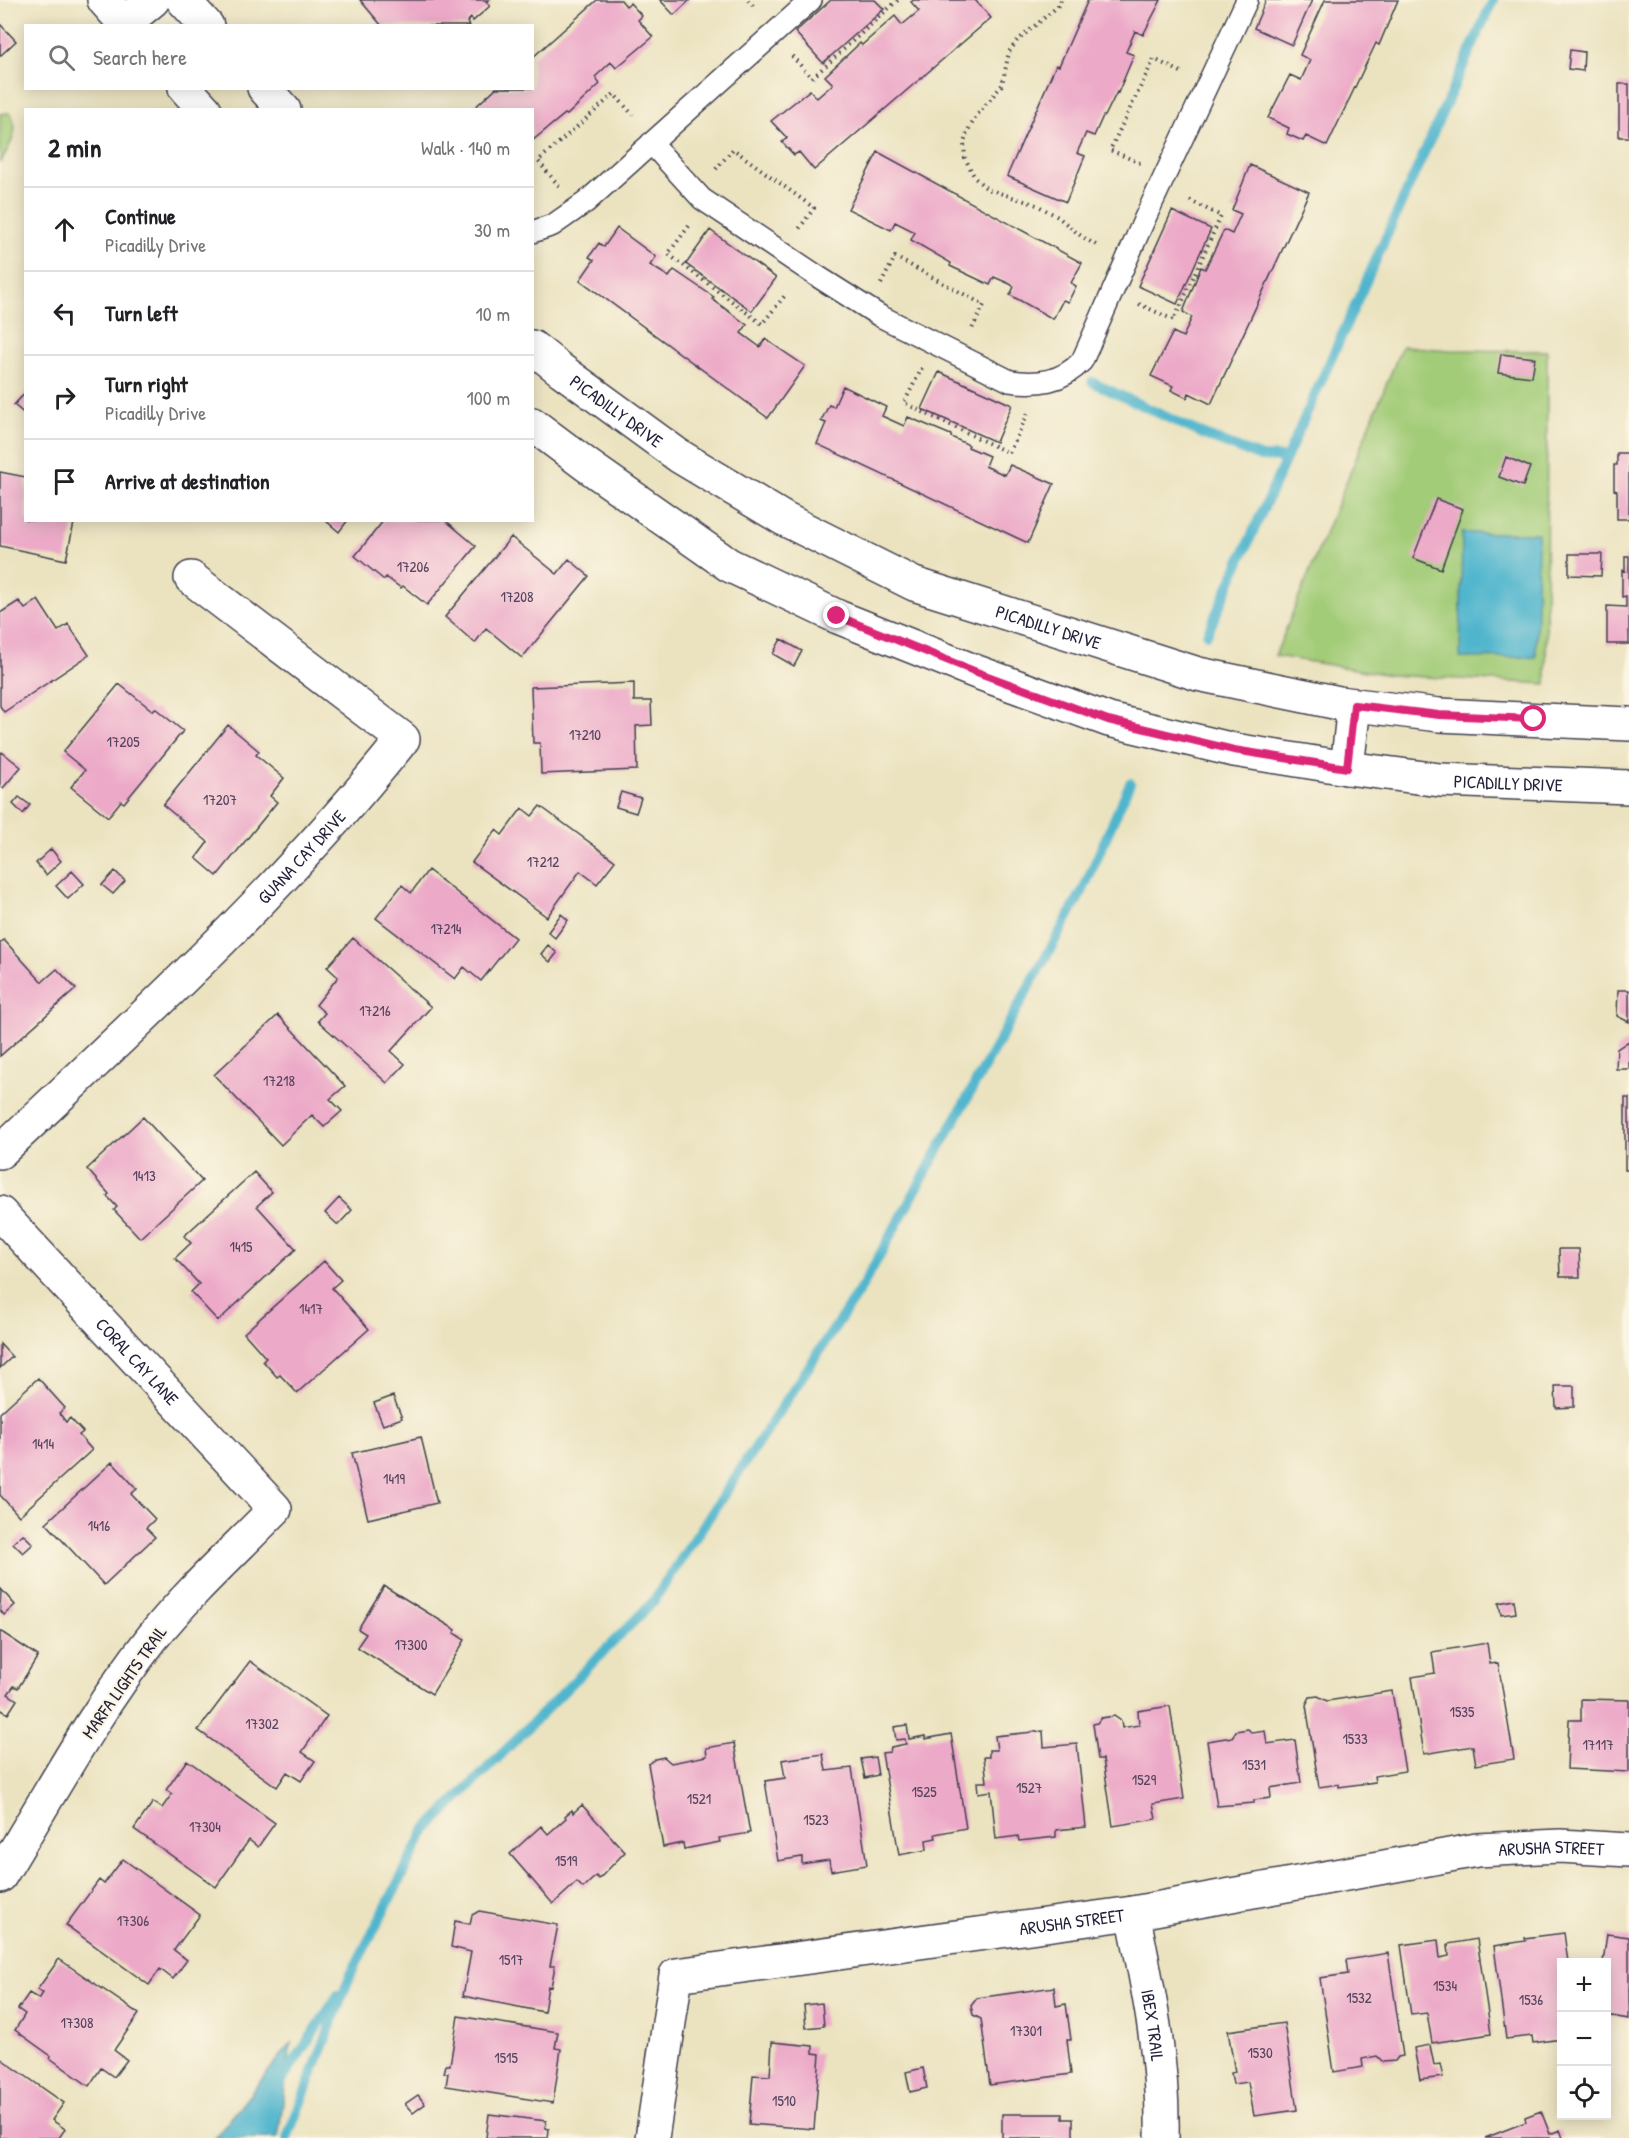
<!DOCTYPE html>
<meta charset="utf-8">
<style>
:root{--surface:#fff;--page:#f2f2f2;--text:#202124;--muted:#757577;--line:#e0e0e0}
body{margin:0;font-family:"Patrick Hand",sans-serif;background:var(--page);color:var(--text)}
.controls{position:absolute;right:18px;bottom:18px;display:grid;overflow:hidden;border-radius:0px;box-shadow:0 3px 15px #0003}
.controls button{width:54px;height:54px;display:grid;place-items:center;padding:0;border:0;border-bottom:2px solid var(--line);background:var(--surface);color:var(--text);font:30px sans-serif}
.stop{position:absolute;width:18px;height:18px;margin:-14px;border:4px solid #db2777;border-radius:50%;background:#fff}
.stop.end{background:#db2777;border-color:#fff;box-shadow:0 2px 6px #0008}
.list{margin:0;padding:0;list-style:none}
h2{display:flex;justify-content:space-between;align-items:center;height:78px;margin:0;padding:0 24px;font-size:26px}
h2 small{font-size:20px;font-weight:400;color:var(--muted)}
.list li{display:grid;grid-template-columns:39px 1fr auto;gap:18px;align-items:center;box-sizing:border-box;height:84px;padding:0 24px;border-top:2px solid var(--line)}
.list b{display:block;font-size:22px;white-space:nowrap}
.list p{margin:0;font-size:20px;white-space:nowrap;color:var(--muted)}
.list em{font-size:20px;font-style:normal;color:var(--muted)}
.icon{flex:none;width:33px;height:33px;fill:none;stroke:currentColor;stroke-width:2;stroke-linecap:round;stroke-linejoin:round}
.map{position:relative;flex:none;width:1629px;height:2138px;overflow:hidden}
.search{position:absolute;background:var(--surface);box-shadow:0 3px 15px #0003;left:24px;top:24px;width:510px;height:66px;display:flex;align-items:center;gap:15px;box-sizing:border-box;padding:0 21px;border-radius:0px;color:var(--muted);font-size:22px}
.panel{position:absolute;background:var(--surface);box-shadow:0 3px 15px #0003;left:24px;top:108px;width:510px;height:414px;border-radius:0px}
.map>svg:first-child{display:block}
.green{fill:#a3cc78;stroke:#62775a;stroke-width:1.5}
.water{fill:#4fb5cd;stroke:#386c84;stroke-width:1.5}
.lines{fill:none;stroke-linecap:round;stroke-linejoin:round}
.stream{stroke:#4fb5cd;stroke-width:10}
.building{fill:#eca9c8}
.service-casing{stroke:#403f4f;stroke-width:24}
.minor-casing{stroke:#403f4f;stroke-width:36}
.tertiary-casing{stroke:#403f4f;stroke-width:36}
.path{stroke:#403f4f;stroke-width:4;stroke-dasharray:1.5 4.5;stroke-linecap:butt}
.service{stroke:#fff;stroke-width:21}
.minor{stroke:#fff;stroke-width:33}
.tertiary{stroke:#fff;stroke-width:33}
.route{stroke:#db2777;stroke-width:8}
.labels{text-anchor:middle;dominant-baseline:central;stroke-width:4.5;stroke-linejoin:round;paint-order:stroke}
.number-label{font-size:15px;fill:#54445e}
.street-label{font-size:18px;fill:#22223b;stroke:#fcf5e5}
</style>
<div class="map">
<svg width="1629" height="2138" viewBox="0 0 1629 2138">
<rect width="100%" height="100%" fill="#fcf5e5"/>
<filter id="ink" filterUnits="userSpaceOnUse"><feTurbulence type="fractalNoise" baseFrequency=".0167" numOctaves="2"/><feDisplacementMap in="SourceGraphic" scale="12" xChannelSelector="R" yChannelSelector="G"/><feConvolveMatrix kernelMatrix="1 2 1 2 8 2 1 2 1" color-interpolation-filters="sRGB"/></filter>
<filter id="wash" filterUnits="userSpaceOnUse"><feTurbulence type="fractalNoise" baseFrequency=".008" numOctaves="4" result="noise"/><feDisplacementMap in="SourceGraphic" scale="24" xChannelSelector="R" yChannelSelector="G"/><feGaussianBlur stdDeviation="1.35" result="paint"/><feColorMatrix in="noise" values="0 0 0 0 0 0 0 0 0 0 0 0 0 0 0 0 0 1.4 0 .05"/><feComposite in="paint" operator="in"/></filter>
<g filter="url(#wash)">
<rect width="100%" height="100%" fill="#ebe3c0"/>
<path class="green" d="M9,113c14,16 -1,35 -9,50v-49z
M1402,346l47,4 98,1 -1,333 -156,-9 -115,-19z"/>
<path class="water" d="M1462,533h76l-2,124 -76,1z
M291,2043l-13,95h-63z"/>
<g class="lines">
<path class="stream" d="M1092,382l117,55 52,20 26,1
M1207,634l286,-634
M279,2085l59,-90
M287,2138l63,-162 75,-145 227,-228 211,-318 220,-395 47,-107"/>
</g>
<g id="blocks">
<path class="building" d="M360,0h129l-3,2 4,4 -17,15 -2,-3 -4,4 2,4h-87z
M597,0h24l5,6 4,-3 12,13 -4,4 15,17 -37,31 -5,-6 -16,15 5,7 -33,31 -2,-1 -33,27v-31h-60l24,-22h36v-30z
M660,0h30l-16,15z
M831,0h44l9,9 -61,54 -28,-31z
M914,0h61l16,18 -177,152 -15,-18 -5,3 -12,-13 5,-4 -16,-17 39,-31 7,8 16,-14 -8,-8 35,-33 2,2 33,-29 7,9 17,-14 -8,-9z
M1088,0h73l-18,35 -8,-4 -9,21 8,3 -16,38 -1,-1 -12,24h-2l-9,20 -8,-3 -9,20 8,3 -19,46 -59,-26 49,-111 3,1z
M1266,0h46l-20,45 -38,-17z
M1325,0h73l-19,45 -3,-2 -49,103 -21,-10 -3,5 -16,-7 2,-6 -21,-10 22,-43 11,5 9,-20 -10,-5z
M0,24l16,17 -16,15z
M1570,50l14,2 -1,19 -15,-2z
M1619,84h10v53h-10z
M878,152l204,111 -11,20 5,3 -8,16 -5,-2 -10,19 -43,-24 4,-8 -4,-3 -16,-7 -4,8 -40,-19 1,-3 -40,-23 4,-8 -20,-10 -4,8 -43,-21z
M1250,165l59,27 -98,212 -22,-11 -2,5 -16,-8 2,-4 -22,-10 22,-44 10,5 9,-20 -9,-5 18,-45 4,2 19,-39 8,4 9,-20 -9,-4z
M1172,211l39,18 -34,75 -39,-18z
M617,228l39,29 -6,8 19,12 5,-7 40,27 -2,2 35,26 -6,8 19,14 5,-8 40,27 -37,52 -188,-138 14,-20 -5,-3 10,-14 5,4z
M710,230l66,48 -24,33 -66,-47z
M1501,354l34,4 -3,19 -34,-4z
M939,372l73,33 -16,37 -74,-33z
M843,386l43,21 -4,9 22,10 4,-9 43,18v2l18,8 -1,2 21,9 -4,10 20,9 5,-10 44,19 -26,59 -211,-99 9,-21 -5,-2 8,-16 5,2z
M26,392v23l-12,-10z
M1617,453h12v66h-12v-28l-3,-1v-25h3z
M1506,457l24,10 -7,19 -24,-9z
M0,472l26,5v43h41l7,3 -8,37 -66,-14z
M1436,499l27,10 -22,60 -28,-11z
M325,520h23l-9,12z
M384,520h61l31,26 -49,59 -24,-19 -2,2 -15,-11 -2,3 -29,-24z
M511,537l46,37 12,-15 20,17 -67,82 -36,-30 -11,15 -30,-26z
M1569,554h33l-1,22 -32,-1z
M1625,556h4v88h-22v-38l19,1v-11l-4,1v-27l3,1z
M38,600l20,31 10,-7 21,31 -85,57 -4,-6v-93l19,-12 6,8z
M781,639l21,12 -8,15 -21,-12z
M634,683v18h17l1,24 -16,1 1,44 -96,4 -1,-31h-7l-2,-56z
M119,684l34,27 2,-3 28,23 -59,72 -3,-2 -13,16 -37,-30 14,-17 -22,-18z
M228,725l31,26 -3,4 28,23 -14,18 7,6 -60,74 -21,-18 12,-16 -45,-37z
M2,752l19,15 -18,21 -3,-2v-31z
M621,792l20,6 -5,15 -20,-6z
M19,797l11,8 -7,9 -10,-10z
M540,806l75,55 -18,23 -17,-13 -33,46 -75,-55 24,-32 6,5 20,-27 10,8z
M51,849l10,12 -15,14 -10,-12z
M428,870l87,68 -34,43 -17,-14 -9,12 -79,-61 26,-33 9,8z
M72,871l12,13 -16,15 -12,-13z
M115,871l10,10 -12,13 -11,-9z
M561,914l7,6 -13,18 -7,-6z
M353,938l78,69 -40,44 14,13 -18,19 -69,-62 7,-8 -9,-8 22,-28 -11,-10z
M4,940l38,42 15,-13 19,20 -76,67v-113z
M548,945l9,8 -7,9 -9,-8z
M1618,990h11v32l-12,-6z
M278,1015l67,71 -15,13 12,12 -18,16 -12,-12 -31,30 -67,-70z
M1629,1041v28h-13l1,-20z
M1625,1098h4v72h-4z
M143,1117l59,64 -62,57 -26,-28 3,-3 -10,-11 2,-2 -22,-25z
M254,1172l18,20 -15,14 39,43 -78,72 -27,-29 8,-8 -24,-26 16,-15 -7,-7z
M339,1198l13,12 -14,15 -13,-12z
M1559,1249h20l1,28h-20z
M324,1261l17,19 -9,8 37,41 -72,64 -17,-18 -3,2 -14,-16 3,-3 -22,-25z
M0,1344l12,13 -12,11z
M38,1378l27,30 -6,5 7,9 4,-4 13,14 -4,3 13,15 -73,66 -19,-21v-82z
M1555,1386h19v21l-18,1z
M393,1396l9,22 -19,7 -9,-22z
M421,1437l16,66 -69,16 -16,-66z
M112,1462l25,27 -6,5 24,25 -9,9 9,9 -51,48 -58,-62z
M23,1534l10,10 -10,9 -10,-10z
M384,1586l72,44 -2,3 11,7 -33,54 -75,-47 9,-13 -8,-5z
M1,1589l14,16 -11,10 -4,-5z
M1514,1600l2,13 -15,2 -2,-12z
M0,1631l38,25 -20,32 -4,-2 -6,8 9,6 -9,14 -8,-5z
M1487,1643l3,21 8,-1 16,96 -38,6 -3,-19 -49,8 -12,-77 23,-4 -3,-21z
M250,1661l77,55 -25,36 13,9 -14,20 -14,-9 -10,15 -79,-57z
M1392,1691l13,80 -31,5 1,6 -36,5v-3l-20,3 -13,-82 4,-8 8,-1 9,5z
M1581,1699l48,1v72l-62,-3 2,-49h12z
M1170,1706l14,93 -31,5 3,15 -43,7 -10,-67h-5l-5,-35 4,-1 4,-5 13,-2 7,5 1,7 17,-3 -1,-14z
M907,1725l2,14 16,-3v3l26,-5 15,94 -31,6 1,4 -10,2 1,10 -28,5 -17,-102 8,-1 1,-5 15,-3 -1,-5 -9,1 -2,-13z
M1248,1729l4,4 13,-2 2,13 28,-4 6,43 -31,5 1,10 -17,2v3l-37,3 -10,-65 25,-4 4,-6z
M1043,1731l1,16 33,-3 9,83 -30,3v7l-37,4 -1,-5 -22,3 -5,-48 -13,2 -1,-11h10l-3,-25h5v-7h8l-2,-14z
M734,1743l16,90 -31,5 1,4 -36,7 -1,-6 -20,4 -15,-83 7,-5 9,-2 7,6 36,-7 -1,-8z
M823,1754l3,17 26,-3 15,97 -36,6 -2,-11 -27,4v-7l-24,4 -13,-80 20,-3 -3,-18z
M875,1757l3,18 -13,3 -4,-19z
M187,1760l88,63 -17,24 -9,-7 -33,47 -82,-58 19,-27 9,6 10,-14 -6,-4z
M582,1805l43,47 -26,27 -3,-3 -13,12 -6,-6 -24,22 -43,-50 31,-28 7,8 18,-16 -1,-2 7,-6 1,3z
M123,1859l77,56 -26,35 13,10 -14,19 -13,-10 -11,16 -83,-60 33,-45 5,4z
M479,1911l79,14 -8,41h5l-4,21 -3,-1 -4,26 -81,-16 8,-44 -20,-5 4,-26 15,3 2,-9z
M1564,1933l4,29h-6v77l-29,4 -1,-7 -26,3 -12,-93 32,-5 -1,-3z
M1607,1934l22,3v82l-23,-4v-53h-3z
M1477,1939l14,95 -59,9 -5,-30 -16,2 -10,-70 37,-5 2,18 9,-2 -1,-12z
M1388,1953l15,103 -5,1 -3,4 -12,1 -6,-6 -15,3 1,8 -29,5 -14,-94 28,-4 -2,-14z
M59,1959l80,55 -25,36 13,10 -13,17 -13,-9 -12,18 -39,-28 1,-2 -36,-26 10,-16 -7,-5 11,-16 10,6 4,-6 -6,-3z
M1054,1987l2,19 10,-2 5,36h-4l4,34 -81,11 -9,-66 -8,-4 -2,-9 6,-8z
M822,2003l2,23 -18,2 -2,-23z
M458,2016l100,16 -3,16 6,1 -8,54 -107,-17 2,-13h-4l2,-8h4z
M1284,2023l13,87 -43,6 -6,-34 -15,2 -2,-11 4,-1 -7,-41z
M772,2042l41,4v7l7,1 -6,75 -65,-5 4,-49 17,1z
M1430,2045l4,20 6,-1 3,13 -23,3 -6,-32z
M0,2058l64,45 -12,17 13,9 -6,9h-59z
M923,2068l4,20 -17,4 -4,-20z
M418,2095l7,9 -12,9 -8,-9z
M1541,2111l9,23 10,-4 3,8h-78l41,-16 -1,-5z
M489,2114l57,7 -1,7 4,1 -1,9h-62z
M1002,2114h61v5h10v19h-71z"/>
</g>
</g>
<g filter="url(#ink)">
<use href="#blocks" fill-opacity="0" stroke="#403f4f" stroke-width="1.5"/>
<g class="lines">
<defs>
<path id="service" d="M651,143l51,56 115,77 63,40 130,65c28,4 52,1 72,-20l63,-143 102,-218
M532,232l21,-7 33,-23 225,-202"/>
<g id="minor">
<path id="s1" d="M0,1152c140,-132 283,-262 403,-413l-212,-161"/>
<path id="s2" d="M0,1213l275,296c-41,42 -86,83 -123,129 -58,74 -103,158 -152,238"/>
<path id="s3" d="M1133,1913c15,75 31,149 29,225"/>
<path id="s4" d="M652,2138l24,-163 457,-62 344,-63 83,-4 69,4"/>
</g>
<g id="tertiary">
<path d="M104,0l23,26"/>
<path d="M183,0l24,26"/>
<path d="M125,23l28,-23"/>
<path d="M185,88l20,22"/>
<path d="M264,88l20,22"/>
<path id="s5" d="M532,347l29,23 118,86 105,63 130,65 284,90 141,29 100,12 190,9"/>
<path id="s6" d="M532,424l56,42 141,99 109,52 136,54 135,49 125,30 113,18 93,12 189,7"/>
<path d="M1347,768l7,-63"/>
</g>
</defs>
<use href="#service" class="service-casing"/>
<use href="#minor" class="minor-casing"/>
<use href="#tertiary" class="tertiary-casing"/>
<path class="path" d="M748,0l8,9
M1061,0l-4,7 -40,34 -8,11 -7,33 -24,29 -10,16 -4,13 1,15 10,20 12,11 50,16 21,12 23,19 18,11
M792,56l20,22 86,-78
M1140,163l-30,-13 44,-91 27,13
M716,169l17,-20 81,59 -15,21
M559,186l-21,-25 76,-67 19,21
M689,226l-21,28 94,70 25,-31
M881,284l14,-27 89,48 -13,26
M1139,304l35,16 47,-104 -34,-17
M922,368l-18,35 105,50 20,-42"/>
<use href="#service" class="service"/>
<use href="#minor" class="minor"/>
<use href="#tertiary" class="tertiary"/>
</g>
</g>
<g class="lines" filter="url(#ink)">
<path class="route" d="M837,616l137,55 134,49 126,30 113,18 7,-63 85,10 95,4"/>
</g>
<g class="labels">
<g class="number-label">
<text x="413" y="566">17206</text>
<text x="517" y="596">17208</text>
<text x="585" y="734">17210</text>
<text x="123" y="741">17205</text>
<text x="220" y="799">17207</text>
<text x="543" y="861">17212</text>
<text x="446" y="928">17214</text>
<text x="375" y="1010">17216</text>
<text x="279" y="1080">17218</text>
<text x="144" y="1175">1413</text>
<text x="241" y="1246">1415</text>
<text x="311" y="1308">1417</text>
<text x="43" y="1443">1414</text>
<text x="394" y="1478">1419</text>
<text x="99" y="1525">1416</text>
<text x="411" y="1644">17300</text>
<text x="1462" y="1711">1535</text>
<text x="262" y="1723">17302</text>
<text x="1355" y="1738">1533</text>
<text x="1598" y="1744">17117</text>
<text x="1254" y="1764">1531</text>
<text x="1144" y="1779">1529</text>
<text x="1029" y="1787">1527</text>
<text x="924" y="1791">1525</text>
<text x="699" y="1798">1521</text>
<text x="816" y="1819">1523</text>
<text x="205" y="1826">17304</text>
<text x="566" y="1860">1519</text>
<text x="133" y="1920">17306</text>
<text x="511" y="1959">1517</text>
<text x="1445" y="1985">1534</text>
<text x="1359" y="1997">1532</text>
<text x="1531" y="1999">1536</text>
<text x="77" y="2022">17308</text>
<text x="1026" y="2030">17301</text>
<text x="1260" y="2052">1530</text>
<text x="506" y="2057">1515</text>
<text x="784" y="2100">1510</text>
</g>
<g class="street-label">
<text stroke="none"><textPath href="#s5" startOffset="106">PICADILLY DRIVE</textPath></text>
<text stroke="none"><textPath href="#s5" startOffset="592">PICADILLY DRIVE</textPath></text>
<text stroke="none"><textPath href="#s6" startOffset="1058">PICADILLY DRIVE</textPath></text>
<text stroke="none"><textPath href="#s1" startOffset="422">GUANA CAY DRIVE</textPath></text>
<text stroke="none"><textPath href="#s2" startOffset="202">CORAL CAY LANE</textPath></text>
<text transform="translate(124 1682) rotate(-55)">MARFA LIGHTS TRAIL</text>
<text stroke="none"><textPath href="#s4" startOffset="1050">ARUSHA STREET</textPath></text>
<text stroke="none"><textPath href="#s4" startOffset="564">ARUSHA STREET</textPath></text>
<text stroke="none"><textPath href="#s3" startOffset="114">IBEX TRAIL</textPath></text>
</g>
</g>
</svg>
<div class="controls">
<button>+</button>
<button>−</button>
<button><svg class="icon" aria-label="locate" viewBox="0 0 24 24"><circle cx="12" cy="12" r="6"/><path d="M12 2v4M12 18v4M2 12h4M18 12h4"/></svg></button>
</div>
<div class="stop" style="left:1534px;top:719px"></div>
<div class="stop end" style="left:837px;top:616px"></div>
<div class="search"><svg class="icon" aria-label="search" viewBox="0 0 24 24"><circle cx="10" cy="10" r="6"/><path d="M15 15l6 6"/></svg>Search here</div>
<section class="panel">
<h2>2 min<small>Walk · 140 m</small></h2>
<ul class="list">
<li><svg class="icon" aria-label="ahead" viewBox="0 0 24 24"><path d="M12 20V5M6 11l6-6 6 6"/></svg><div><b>Continue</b><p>Picadilly Drive</p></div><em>30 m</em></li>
<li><svg class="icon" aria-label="left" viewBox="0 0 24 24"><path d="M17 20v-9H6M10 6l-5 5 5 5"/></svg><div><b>Turn left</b></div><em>10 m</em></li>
<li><svg class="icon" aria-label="right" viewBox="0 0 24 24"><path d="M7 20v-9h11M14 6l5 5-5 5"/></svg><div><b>Turn right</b><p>Picadilly Drive</p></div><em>100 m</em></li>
<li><svg class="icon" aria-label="arrive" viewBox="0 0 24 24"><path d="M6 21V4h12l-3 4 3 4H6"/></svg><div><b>Arrive at destination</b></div></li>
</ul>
</section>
</div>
